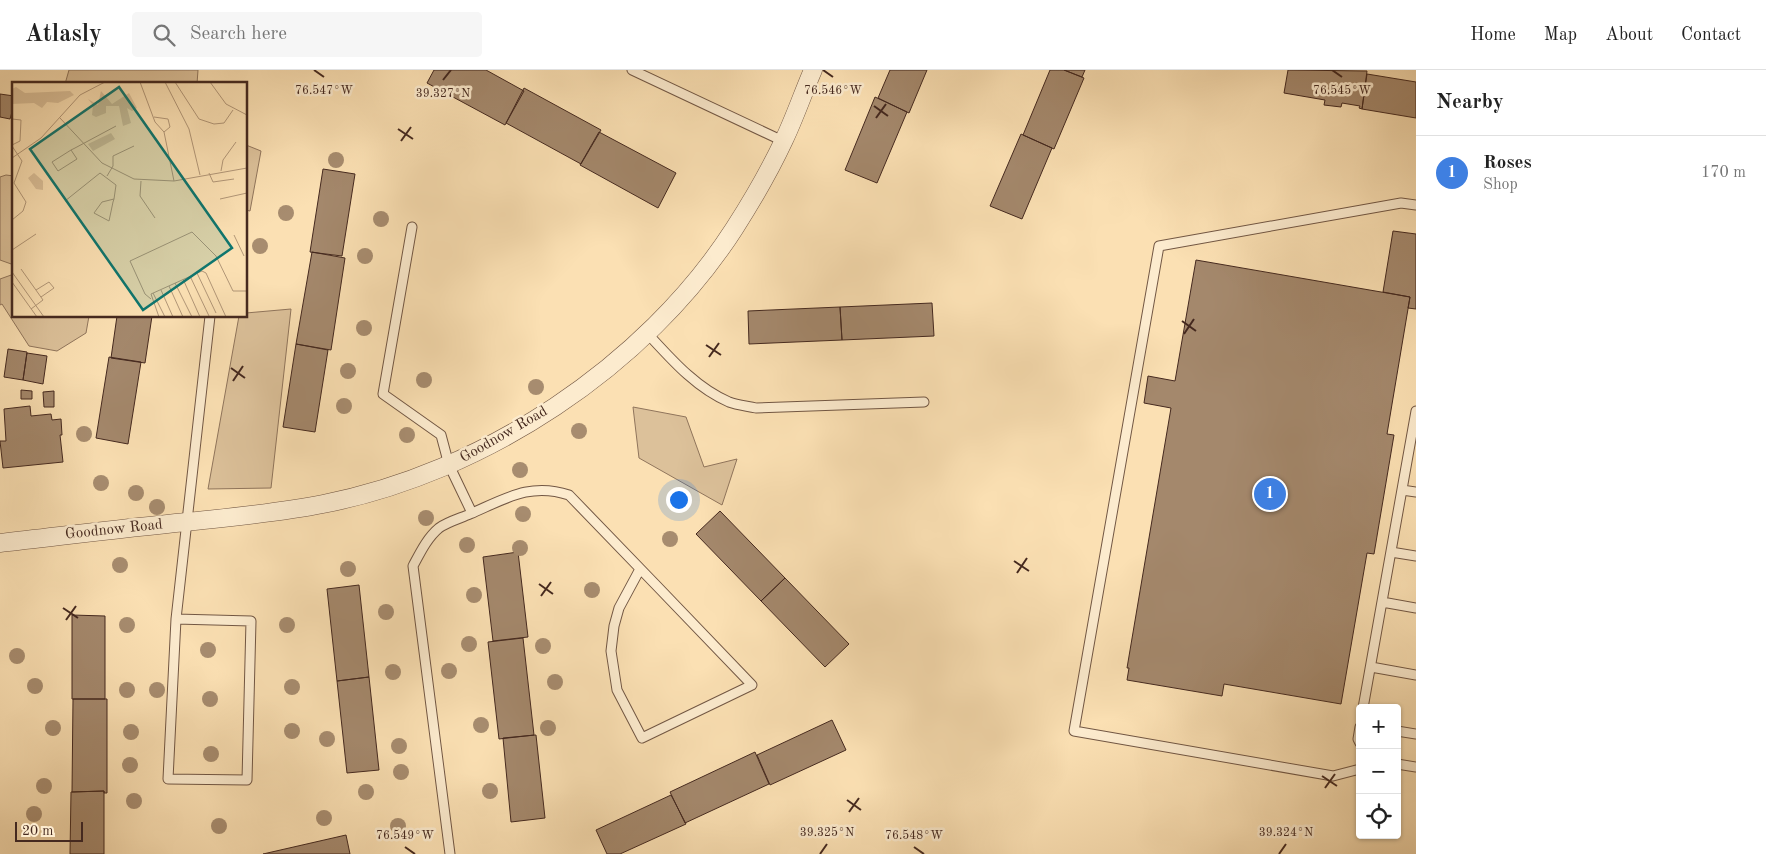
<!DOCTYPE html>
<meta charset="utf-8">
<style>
:root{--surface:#fff;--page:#f6f6f6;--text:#222;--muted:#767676;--line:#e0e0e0;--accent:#db2777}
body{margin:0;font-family:"Old Standard TT",serif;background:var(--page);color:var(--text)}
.controls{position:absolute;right:15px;bottom:15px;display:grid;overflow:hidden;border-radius:5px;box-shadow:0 1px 4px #0004}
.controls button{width:45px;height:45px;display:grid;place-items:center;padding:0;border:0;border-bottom:1px solid var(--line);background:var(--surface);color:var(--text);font:25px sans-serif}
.scale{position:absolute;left:15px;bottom:12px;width:68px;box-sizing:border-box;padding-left:5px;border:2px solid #45291f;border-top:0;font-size:14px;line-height:18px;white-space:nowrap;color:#45291f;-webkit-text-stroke:4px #fcebce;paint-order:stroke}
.you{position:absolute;left:678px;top:429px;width:18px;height:18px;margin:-12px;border:4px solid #fff;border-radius:50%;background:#1a73e8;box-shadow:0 0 0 8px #1a73e833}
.badge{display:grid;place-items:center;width:32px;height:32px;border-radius:50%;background:var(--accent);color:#fff;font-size:16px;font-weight:700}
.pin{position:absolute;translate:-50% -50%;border:2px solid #fff;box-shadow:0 1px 5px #0006}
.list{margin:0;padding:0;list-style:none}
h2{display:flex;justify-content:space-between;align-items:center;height:65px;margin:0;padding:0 20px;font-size:21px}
h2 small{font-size:16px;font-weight:400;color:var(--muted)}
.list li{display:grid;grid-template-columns:32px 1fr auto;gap:15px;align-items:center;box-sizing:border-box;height:75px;padding:0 20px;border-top:1px solid var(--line)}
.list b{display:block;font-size:19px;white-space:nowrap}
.list p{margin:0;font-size:16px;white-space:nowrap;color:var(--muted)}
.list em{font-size:16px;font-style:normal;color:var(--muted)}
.icon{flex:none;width:28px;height:28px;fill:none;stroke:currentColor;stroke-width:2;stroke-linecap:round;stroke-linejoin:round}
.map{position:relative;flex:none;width:1416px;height:784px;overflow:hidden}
header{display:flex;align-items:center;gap:30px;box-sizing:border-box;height:70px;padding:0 25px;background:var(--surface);border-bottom:1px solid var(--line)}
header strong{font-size:24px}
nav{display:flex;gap:28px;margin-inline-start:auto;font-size:18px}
.search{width:350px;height:45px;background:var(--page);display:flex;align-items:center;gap:12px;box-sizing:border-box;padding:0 18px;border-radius:5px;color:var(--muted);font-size:19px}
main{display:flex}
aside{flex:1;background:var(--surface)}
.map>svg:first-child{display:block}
.green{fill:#dcc19a;stroke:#90755c}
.building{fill:#a4886c;stroke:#45291f}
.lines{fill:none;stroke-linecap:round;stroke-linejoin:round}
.service-casing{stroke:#725744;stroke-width:11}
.minor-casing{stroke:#725744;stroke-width:19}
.service{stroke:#fcebce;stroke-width:9}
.minor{stroke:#fcebce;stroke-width:18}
.tree{fill:#a78c6f}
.ticks{fill:none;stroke:#45291f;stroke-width:2}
.labels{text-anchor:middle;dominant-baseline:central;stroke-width:5;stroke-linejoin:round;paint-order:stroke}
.street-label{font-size:15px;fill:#45291f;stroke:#fcebce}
.inset-road{fill:none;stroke:#b29778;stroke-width:1}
.view{fill:#0f766e;fill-opacity:0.15;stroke:#0f766e;stroke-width:2.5}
.inset-edge{fill:none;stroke:#45291f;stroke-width:2.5}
.ticks-label{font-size:12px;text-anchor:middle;fill:#45291f;stroke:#fcebce;stroke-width:5;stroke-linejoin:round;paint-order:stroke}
</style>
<header>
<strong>Atlasly</strong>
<div class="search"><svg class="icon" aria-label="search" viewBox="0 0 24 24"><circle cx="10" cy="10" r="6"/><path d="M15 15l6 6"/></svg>Search here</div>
<nav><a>Home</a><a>Map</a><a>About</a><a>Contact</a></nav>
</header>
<main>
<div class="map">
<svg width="1416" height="784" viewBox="0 0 1416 784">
<rect width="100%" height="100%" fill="#fbe0b3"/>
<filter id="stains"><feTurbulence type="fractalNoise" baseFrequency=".004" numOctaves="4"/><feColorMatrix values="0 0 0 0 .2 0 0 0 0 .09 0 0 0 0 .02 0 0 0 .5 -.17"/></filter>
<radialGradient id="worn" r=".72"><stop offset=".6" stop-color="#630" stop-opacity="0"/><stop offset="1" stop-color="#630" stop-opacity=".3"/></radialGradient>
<path class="green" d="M69,0h129l-1,14h-132z
M246,75l15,6 -11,60 -4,-1z
M6,105l8,1v89l-14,-5v-83z
M14,204v42h75l-3,17 -29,18 -28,-5 -27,-42 -2,1v-26z
M291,239l-20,179 -63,1 31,-173h7v-3z
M633,337l53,10 18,50 33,-8 -15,46 -83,-47z"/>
<path class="building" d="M434,0h52l38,21 -19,34 -78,-42z
M890,0h37l-18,43 -31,-15z
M1050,0h14l20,8 -30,71 -31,-14z
M1064,0h21l-3,7z
M1288,0l79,1 -5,38 -3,-1 1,-2 -18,-3 -1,4 -17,-2 1,-5 -41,-7z
M1367,4l49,8v36l-54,-9z
M524,18l77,42 -20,34 -75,-41z
M0,24l14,2v9l-4,14 -10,-2z
M875,27l32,15 -30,71 -32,-13z
M599,62l77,41 -18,35 -78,-43z
M1021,64l31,14 -30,71 -32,-13z
M323,99l32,5 -13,82 -32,-4z
M1393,161l23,3v75l-8,-1 2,-11 -27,-5z
M312,182l33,6 -14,92 -35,-6z
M1196,190l214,37 -23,137 7,1 -20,119 -7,-1 -26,151 -117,-20 -2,12 -95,-16 2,-12h-2l44,-260 -27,-5 4,-27 27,5z
M932,233l2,33 -92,4 -2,-33z
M840,237l2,33 -93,4 -1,-33z
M117,246h35l-7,47 -34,-5z
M296,274l32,6 -13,82 -32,-5z
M8,279l19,3 -4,28 -19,-3z
M27,283l20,3 -4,28 -20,-4z
M109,287l32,5 -13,82 -32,-6z
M21,320l11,1v8h-11z
M54,321v16h-10l-1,-15z
M30,336l1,10 20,-2 1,6 9,-1 1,16h-2l3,27 -60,6 -3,-27h6l-2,-32z
M720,441l65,67 -24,23 -65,-67z
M518,482l10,85 -35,4 -10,-84z
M785,508l64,66 -24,23 -64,-66z
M359,515l10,92 -32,4 -10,-92z
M72,545l33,1v83h-33z
M523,568l11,97 -35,4 -11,-97z
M369,607l10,93 -32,3 -10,-92z
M73,629h34v94h-3v-2l-32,1z
M832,650l14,30 -76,35 -13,-30z
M536,665l9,83 -34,4 -8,-84z
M755,682l14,32 -84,39 -15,-31z
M104,721v63h-34l1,-62z
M671,725l15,29 -66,30h-13l-11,-24z
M346,765l4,19h-87z"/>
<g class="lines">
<defs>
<path id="service" d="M632,0l151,71
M412,157l-29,167 58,41 8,30 23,48
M647,263c24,26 49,55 82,69 8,3 18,4 27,6l168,-6
M1402,420l14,2
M1391,482l25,4
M1382,532l34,6
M176,549l75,2 -4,159 -79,-1 8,-160 34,-303
M1371,597l45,8
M1363,638l53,-297
M1360,657l-2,12 2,4
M1397,661l19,3
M1397,694l19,3
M1360,699l-27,7 -259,-45 85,-485 242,-43 15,2
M450,784l-37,-288c7,-13 14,-28 26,-38 8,-6 22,-10 31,-14 35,-15 60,-32 99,-19l86,89 97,101 -110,53 -25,-48 -6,-39 3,-25 5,-18 21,-39"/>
<path id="minor" d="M0,473c62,-7 124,-15 187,-21 45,-5 91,-9 136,-18 160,-31 322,-137 411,-275 18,-28 36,-59 50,-89 11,-23 19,-47 29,-70"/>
</defs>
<use href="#service" class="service-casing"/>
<use href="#minor" class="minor-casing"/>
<use href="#service" class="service"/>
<use href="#minor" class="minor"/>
</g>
<g class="tree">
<circle cx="336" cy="90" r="8"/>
<circle cx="286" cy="143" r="8"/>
<circle cx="381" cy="149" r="8"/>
<circle cx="260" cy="176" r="8"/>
<circle cx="365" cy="186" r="8"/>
<circle cx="364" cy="258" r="8"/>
<circle cx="348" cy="301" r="8"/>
<circle cx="424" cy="310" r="8"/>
<circle cx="536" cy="317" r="8"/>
<circle cx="344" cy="336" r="8"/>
<circle cx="579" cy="361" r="8"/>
<circle cx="84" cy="364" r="8"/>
<circle cx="407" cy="365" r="8"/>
<circle cx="520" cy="400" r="8"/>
<circle cx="101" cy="413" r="8"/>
<circle cx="136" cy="423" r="8"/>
<circle cx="157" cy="437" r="8"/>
<circle cx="523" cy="444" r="8"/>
<circle cx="426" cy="448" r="8"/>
<circle cx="670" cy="469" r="8"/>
<circle cx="467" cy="475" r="8"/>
<circle cx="520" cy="478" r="8"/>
<circle cx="120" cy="495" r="8"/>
<circle cx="348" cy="499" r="8"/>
<circle cx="592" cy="520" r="8"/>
<circle cx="474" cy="525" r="8"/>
<circle cx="386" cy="542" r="8"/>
<circle cx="127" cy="555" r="8"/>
<circle cx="287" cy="555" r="8"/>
<circle cx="469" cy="574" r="8"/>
<circle cx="543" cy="576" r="8"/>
<circle cx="208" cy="580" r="8"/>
<circle cx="17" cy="586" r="8"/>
<circle cx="449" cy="601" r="8"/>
<circle cx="393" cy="602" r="8"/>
<circle cx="555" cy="612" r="8"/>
<circle cx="35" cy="616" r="8"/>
<circle cx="292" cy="617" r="8"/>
<circle cx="127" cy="620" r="8"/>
<circle cx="157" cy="620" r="8"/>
<circle cx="210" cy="629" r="8"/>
<circle cx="481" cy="655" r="8"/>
<circle cx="53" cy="658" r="8"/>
<circle cx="548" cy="658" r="8"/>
<circle cx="292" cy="661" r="8"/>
<circle cx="131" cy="662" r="8"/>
<circle cx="327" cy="669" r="8"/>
<circle cx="399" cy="676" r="8"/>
<circle cx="211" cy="684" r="8"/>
<circle cx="130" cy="695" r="8"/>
<circle cx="401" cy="702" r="8"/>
<circle cx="44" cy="716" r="8"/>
<circle cx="490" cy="721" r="8"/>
<circle cx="366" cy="722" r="8"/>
<circle cx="134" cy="731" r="8"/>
<circle cx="34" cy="744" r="8"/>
<circle cx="324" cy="748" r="8"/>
<circle cx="219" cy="756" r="8"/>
<circle cx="398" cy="756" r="8"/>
</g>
<path class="ticks" d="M314,0l10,7M823,0l10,7M1332,0l10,7M443,10l8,-10M874,36l14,10M876,48l10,-14M398,59l15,10M401,71l10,-14M1182,251l14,10M1184,264l10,-15M706,275l15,10M709,287l10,-14M231,298l14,10M233,311l10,-15M1014,491l15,10M1017,503l10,-15M539,514l14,10M541,526l10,-14M63,538l15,10M66,550l10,-14M1322,706l15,10M1325,718l10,-14M847,730l14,10M849,742l10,-14M405,777l10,7M914,777l10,7M820,784l7,-10M1279,784l7,-10"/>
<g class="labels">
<g class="street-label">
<text transform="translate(504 365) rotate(-30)">Goodnow Road</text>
<text transform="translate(114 460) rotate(-6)">Goodnow Road</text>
</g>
</g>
<g transform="translate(12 12)">
<rect width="235" height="235" fill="#fbe0b3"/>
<path d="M4,5l9,6 45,-2 4,4 -16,8 -11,-1 -5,6 -8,-5 -22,1v-15zM89,9l11,13 17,-11 8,15 -5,3 -5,-3 4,15 -8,3 -4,-20h-13v7l-10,4 -4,-2 1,-10 -5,-6 10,6zM99,51l4,6 -22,12 -5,-7zM22,91l9,8v9l-7,-1 -8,-11z" fill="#dcc19a"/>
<path class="inset-road" d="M128,0l15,40 9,10 10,49M153,0l24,47 11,46M163,0l24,37 15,5 10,-1 9,-13M198,0l16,22 21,11M142,35l14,2 2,8 -6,5M48,36l42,45 32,16 40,2 73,-13M0,37l9,1 -1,21 -8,4M0,64l10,15 -8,22 12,19 -3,9 -11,9M59,68l6,9 -19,12 -6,-9 19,-12 4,-2 41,-22M0,76l29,-20 39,-43 25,-13M209,89l2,-11 13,-18M197,91l4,9 21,-3M95,94l6,-10v-10l21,-10M129,99l-1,15 15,22M208,117l27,-6M53,119l35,-28 16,12 -2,14 -1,3 -4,19 -15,-8 8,-11 12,-3M222,153l10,21M0,168l24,-16M9,187l22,31 -12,9M0,190l32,45M185,191l19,40M178,194l19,40M171,197l17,38M0,200l25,35M163,201l17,34M157,204l14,31M24,208l13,-8 5,6 -13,9M149,208l12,27M141,211l12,24M139,217l-6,-5 -15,-33 62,-29 24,24 17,35h14M147,235l-8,-23 51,-23 4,2 20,44"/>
<path class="view" d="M107,5l113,161 -89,62 -113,-161z"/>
<rect width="235" height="235" class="inset-edge"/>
</g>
<g class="ticks-label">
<text x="833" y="24">76.546°W</text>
<text x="1342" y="24">76.545°W</text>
<text x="324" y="24">76.547°W</text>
<text x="443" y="27">39.327°N</text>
<text x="827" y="766">39.325°N</text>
<text x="1286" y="766">39.324°N</text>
<text x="405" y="769">76.549°W</text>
<text x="914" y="769">76.548°W</text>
</g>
<rect width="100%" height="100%" filter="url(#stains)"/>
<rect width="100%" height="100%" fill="url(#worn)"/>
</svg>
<div class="controls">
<button>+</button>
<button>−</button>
<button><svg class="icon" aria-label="locate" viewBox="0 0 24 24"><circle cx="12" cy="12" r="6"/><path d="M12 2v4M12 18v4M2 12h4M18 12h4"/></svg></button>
</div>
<div class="scale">20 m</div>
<div class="you"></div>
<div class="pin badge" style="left:1270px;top:424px;background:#3f7fe0">1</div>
</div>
<aside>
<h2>Nearby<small></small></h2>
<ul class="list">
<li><span class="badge" style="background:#3f7fe0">1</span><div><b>Roses</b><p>Shop</p></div><em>170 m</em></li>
</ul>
</aside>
</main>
